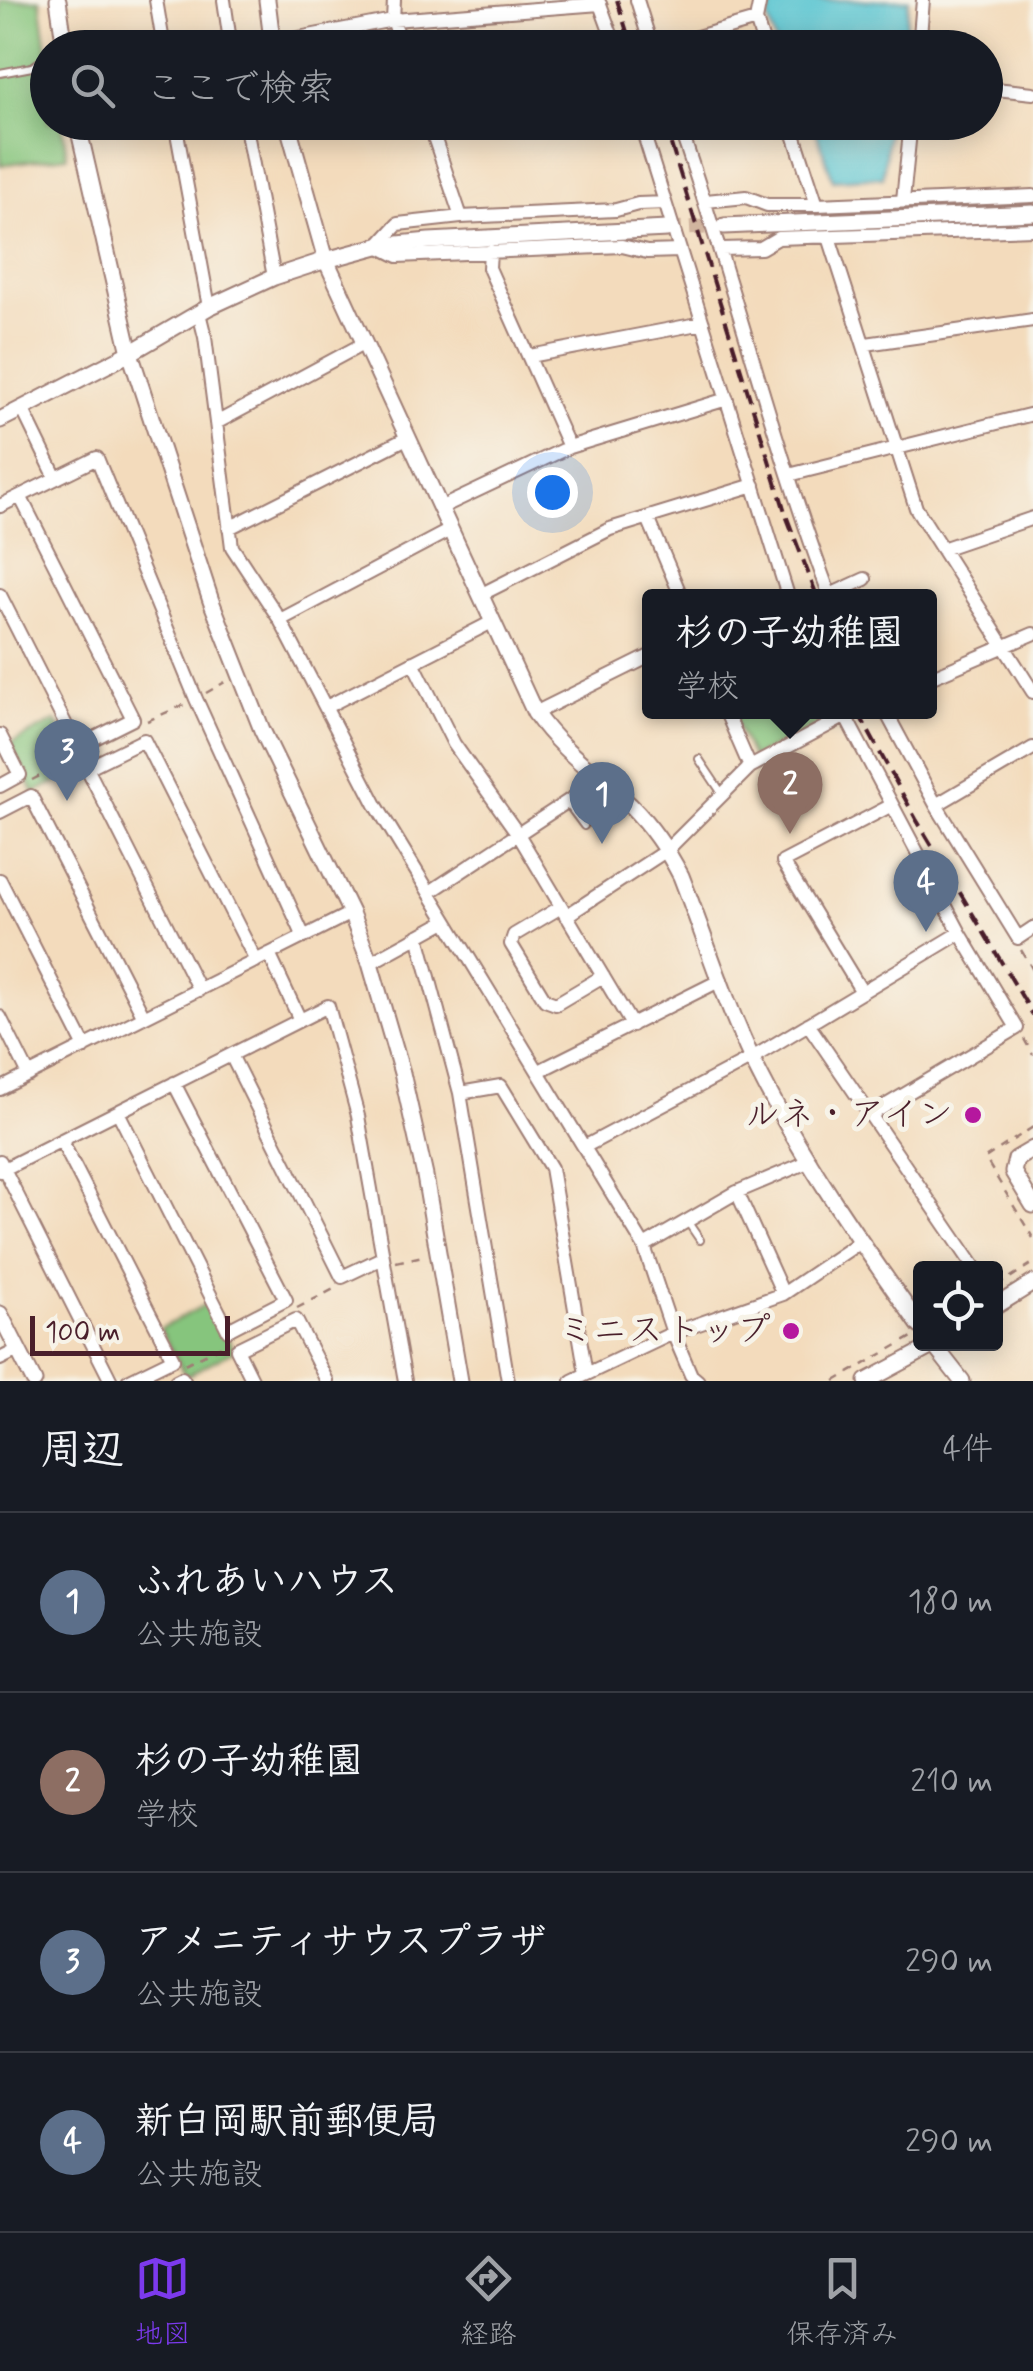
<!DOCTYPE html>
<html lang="ja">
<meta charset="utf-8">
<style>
:root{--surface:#171b24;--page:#242831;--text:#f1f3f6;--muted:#9ea1a6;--line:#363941;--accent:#7c3aed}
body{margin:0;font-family:Mynerve,"Klee One",sans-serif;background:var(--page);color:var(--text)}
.controls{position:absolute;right:30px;bottom:30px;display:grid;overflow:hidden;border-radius:10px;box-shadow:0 5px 25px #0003}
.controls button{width:90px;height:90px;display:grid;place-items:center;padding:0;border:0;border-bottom:2px solid var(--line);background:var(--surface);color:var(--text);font:50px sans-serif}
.scale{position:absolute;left:30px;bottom:25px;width:200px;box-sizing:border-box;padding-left:10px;border:5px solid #4a1f2b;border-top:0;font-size:28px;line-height:35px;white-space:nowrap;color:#4a1f2b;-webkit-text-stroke:8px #f7f3e8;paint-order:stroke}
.you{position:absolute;left:552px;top:492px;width:35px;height:35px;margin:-25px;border:8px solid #fff;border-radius:50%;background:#1a73e8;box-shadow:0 0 0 15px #1a73e833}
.badge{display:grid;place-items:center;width:65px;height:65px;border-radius:50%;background:var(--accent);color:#fff;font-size:32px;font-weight:700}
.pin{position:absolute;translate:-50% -82px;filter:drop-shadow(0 2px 5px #0008)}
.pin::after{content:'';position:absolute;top:52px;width:35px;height:30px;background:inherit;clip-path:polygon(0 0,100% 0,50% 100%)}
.popup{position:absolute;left:642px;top:589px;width:295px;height:130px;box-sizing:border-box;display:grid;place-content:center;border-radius:10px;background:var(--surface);filter:drop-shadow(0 2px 8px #0005);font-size:32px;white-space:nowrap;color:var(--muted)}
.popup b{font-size:38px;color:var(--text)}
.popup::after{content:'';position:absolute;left:50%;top:100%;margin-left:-20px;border:20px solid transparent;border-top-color:var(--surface)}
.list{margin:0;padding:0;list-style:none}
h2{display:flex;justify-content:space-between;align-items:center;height:130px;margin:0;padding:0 40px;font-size:42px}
h2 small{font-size:32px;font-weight:400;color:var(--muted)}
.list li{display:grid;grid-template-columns:65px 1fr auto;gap:30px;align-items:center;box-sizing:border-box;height:180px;padding:0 40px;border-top:2px solid var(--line)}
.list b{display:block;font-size:38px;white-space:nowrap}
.list p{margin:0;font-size:32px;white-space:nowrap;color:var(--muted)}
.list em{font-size:32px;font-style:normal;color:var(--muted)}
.icon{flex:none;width:55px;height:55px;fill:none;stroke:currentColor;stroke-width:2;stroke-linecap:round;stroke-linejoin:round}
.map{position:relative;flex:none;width:1033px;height:1381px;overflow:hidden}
.search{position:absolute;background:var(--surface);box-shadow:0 5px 25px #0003;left:30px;right:30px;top:30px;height:110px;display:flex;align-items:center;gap:25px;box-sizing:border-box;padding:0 35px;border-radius:55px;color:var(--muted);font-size:38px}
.sheet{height:850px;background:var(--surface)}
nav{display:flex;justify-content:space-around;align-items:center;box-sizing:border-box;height:140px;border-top:2px solid var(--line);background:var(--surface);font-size:28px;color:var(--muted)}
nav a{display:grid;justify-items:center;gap:5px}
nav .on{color:var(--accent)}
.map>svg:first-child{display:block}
.green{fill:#86c57d;stroke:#687254;stroke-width:2.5}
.water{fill:#59c5d1;stroke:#52727e;stroke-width:2.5}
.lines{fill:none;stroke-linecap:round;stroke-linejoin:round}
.tertiary-tunnel{stroke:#d1b59f;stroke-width:15;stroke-dasharray:15 8;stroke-linecap:butt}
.service-casing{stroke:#9e7d74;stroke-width:10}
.minor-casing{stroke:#9e7d74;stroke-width:16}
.tertiary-casing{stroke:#9e7d74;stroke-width:19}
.path{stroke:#9e7d74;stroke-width:2.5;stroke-dasharray:8 8;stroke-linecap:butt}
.service{stroke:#fff;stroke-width:6}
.minor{stroke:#fff;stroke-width:12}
.tertiary{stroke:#fff;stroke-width:15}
.rail{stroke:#4a1f2b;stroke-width:4;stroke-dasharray:15 8;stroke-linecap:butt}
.poi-dot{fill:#b5179e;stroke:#f7f3e8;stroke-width:4}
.labels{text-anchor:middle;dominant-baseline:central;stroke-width:10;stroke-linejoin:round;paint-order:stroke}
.poi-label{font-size:35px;fill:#4a1f2b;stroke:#f7f3e8;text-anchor:end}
</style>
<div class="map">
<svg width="1033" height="1381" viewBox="0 0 1033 1381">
<rect width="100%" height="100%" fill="#f7f3e8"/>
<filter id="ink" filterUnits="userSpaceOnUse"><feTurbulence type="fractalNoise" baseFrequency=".01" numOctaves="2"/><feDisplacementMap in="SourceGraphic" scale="20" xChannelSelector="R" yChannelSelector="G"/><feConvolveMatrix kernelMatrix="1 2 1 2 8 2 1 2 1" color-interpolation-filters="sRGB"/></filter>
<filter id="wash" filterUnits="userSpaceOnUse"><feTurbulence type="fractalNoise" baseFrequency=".0048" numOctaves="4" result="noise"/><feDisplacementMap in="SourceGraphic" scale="40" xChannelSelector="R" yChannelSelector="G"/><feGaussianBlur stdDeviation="2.25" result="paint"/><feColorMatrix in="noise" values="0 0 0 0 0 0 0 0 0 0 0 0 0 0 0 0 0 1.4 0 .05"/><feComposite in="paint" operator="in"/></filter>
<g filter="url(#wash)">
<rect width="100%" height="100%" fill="#f3dbbc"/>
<path class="green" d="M0,0h40l7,49 1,73 14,1 5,33 -67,9z
M731,712h96l3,6 -78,40z
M56,721l24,49 -46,23 -24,-49z
M208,1303l26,47 -48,26 -26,-47z"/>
<path class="water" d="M773,0h136l-5,47h-127l-9,-28z
M813,123h76l-6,54 -50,3z"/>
</g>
<g filter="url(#ink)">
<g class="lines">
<path class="tertiary-tunnel" d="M667,229l56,-3"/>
<defs>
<path id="service" d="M0,73l32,-6 16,-11
M699,759l24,36
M567,803l17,23
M687,1221l13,19"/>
<path id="minor" d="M156,0l8,48
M224,0l7,48
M394,0l-1,20 10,28
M637,0l15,48
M760,0l-4,20 9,28
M272,43l121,-23 207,-16 16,44
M659,48l97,-28
M919,48l4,-48
M986,88l47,5
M175,122l34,185
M245,122l29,155
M429,122l32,95
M640,122l148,474
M678,122c55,157 94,319 152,474
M790,122l27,83
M903,200l8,-78
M706,201l40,-4 21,8h50l216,-9
M665,203l-27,1 -22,6 -155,7 -63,7 -20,22 20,10 224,-10 25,6 33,-1
M829,237l87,271 117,184
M721,249l40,-1 17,-10 255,-9
M490,251l-1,17 80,179
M199,313l6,24 27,210 48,73 96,185 268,441 29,87 18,42 7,6
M866,344l167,-24
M530,356l173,-33
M22,408l34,70
M216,423l147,-79
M789,475l244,-61
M0,506l97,-48 99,241 108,238
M440,508l129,-61 158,-48
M648,518l33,78
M229,528l178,-90
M942,549l91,-31
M0,595l77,152 56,-28 -113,-223
M480,595l130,-66 144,-44
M830,595l35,-16
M280,620l170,-90
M413,662l41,82 64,90 114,191
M930,678l103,-44
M326,707l166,-85
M726,712l24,55
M843,712l117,221 57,95 -147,87
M886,712l50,93 82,133 15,-10
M535,713l115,-57
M0,735l20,40 -20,11
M936,805l97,-57
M0,812l31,-16 113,221
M0,880l85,167
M430,892l170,-112
M561,907l-47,28 -3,9 34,56 11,4 47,-28
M566,916l101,-66 83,-83 96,-51
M418,936l42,157 41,-7 50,82 35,206
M269,954l31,66
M370,963l76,-42
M199,990l-112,-222 57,-28 112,221
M862,992l-79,-130 109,-57
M0,1017l29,58
M808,1024l167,244
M231,1055l111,222 40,-19
M539,1071l182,-91
M0,1089l351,-176
M460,1093l48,288
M118,1112l110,218 58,-30 -112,-217
M61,1140l112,219 -45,22
M584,1147l168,-89 208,-125
M0,1161l111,220
M0,1171l328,-165 30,110 47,265
M737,1192l46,102
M644,1246l93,-54 73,-31
M0,1359l18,-9
M176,1381l6,-3 2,3
M253,1381l-16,-32 59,-29 31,61
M572,1381l101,-48 110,-39 77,-52"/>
<path id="tertiary" d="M58,0l7,48
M267,0l6,48
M77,122l53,231 81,248 51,129 89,183 19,50 32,110 23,103 35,205
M287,122l39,138 209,453c26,38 63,62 96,93 20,20 37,45 50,70 24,62 44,126 72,185 46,94 107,181 167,265
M724,226l309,-13
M0,420l130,-67 79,-46 65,-30 52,-17 52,-14 51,-5 238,-12
M1033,1149l-17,10 -3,13 20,33
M996,1306l37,-23
M0,1314l34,67
M933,1344l29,37
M867,1381l69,-37"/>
</defs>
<use href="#service" class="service-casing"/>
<use href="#minor" class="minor-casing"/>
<use href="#tertiary" class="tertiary-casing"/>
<path class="path" d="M206,693l19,-11
M147,721l39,-17
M32,780l41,-21
M1021,950l12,20
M1024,1039l9,16
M1033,1127l-48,31 48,80
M396,1262l27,-6
M997,1286l36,-23
M297,1308l37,-19
M185,1364l42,-21
M835,1381l77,-44"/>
<use href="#service" class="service"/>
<use href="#minor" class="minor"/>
<use href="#tertiary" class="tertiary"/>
<path class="rail" d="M617,0l15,48
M664,122l123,396 30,78
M858,712l58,107 117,196"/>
</g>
</g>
<g class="poi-dot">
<circle cx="973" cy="1115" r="10"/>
<circle cx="791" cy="1331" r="10"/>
</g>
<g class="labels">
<g class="poi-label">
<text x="953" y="1115">ルネ・アイン</text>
<text x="771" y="1331">ミニストップ</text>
</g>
</g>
</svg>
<div class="controls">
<button><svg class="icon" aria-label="locate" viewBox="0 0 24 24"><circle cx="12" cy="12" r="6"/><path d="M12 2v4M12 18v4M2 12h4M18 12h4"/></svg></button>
</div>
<div class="scale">100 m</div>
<div class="you"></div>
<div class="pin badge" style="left:602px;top:844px;background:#5c6f8a">1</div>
<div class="pin badge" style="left:790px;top:834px;background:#8d6e63">2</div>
<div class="popup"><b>杉の子幼稚園</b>学校</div>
<div class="pin badge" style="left:67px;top:801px;background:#5c6f8a">3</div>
<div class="pin badge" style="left:926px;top:932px;background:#5c6f8a">4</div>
<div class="search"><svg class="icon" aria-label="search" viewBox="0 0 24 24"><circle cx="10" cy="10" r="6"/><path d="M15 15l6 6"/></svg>ここで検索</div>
</div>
<section class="sheet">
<h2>周辺<small>4件</small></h2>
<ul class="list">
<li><span class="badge" style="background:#5c6f8a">1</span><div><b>ふれあいハウス</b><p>公共施設</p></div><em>180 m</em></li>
<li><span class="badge" style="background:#8d6e63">2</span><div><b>杉の子幼稚園</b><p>学校</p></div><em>210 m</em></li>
<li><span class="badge" style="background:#5c6f8a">3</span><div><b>アメニティサウスプラザ</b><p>公共施設</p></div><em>290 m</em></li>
<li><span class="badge" style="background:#5c6f8a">4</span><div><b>新白岡駅前郵便局</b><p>公共施設</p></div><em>290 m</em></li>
</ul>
</section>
<nav>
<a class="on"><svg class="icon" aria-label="map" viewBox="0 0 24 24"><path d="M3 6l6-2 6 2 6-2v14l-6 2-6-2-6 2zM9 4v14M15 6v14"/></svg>地図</a>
<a><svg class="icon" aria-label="directions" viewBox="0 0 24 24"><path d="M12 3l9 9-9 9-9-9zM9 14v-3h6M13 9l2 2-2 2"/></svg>経路</a>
<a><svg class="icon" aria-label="saved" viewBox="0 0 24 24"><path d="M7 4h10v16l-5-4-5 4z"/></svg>保存済み</a>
</nav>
